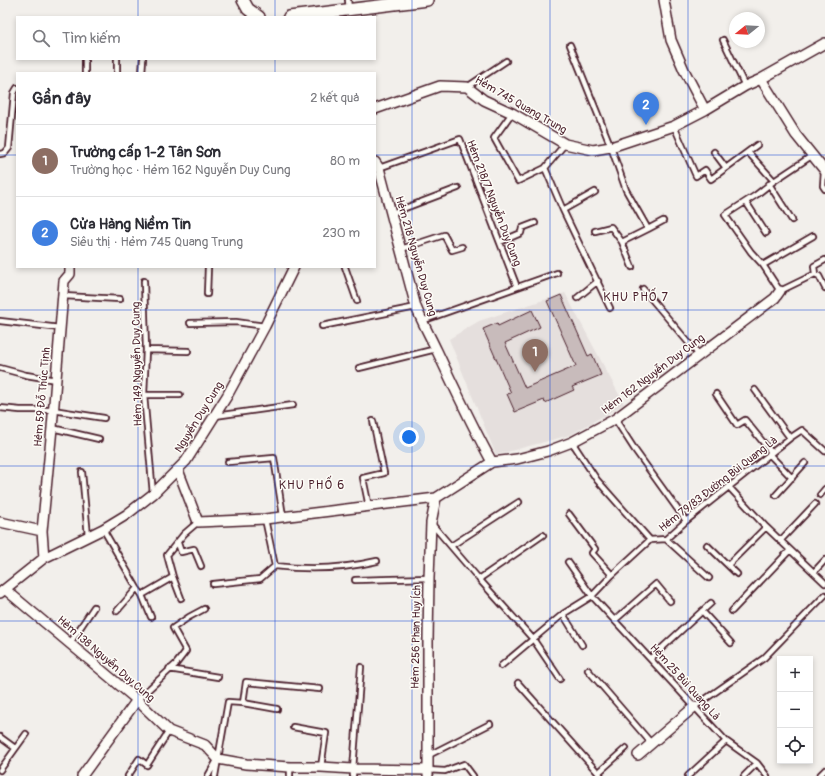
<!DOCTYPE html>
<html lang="vi">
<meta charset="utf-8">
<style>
:root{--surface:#fff;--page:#f7f7f7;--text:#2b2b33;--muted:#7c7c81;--line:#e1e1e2;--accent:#4a1f2b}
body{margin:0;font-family:Pangolin,sans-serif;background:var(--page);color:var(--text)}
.controls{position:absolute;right:12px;bottom:12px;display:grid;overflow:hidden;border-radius:0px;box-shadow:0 2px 6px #0003}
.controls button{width:36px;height:36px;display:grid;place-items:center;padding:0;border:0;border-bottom:1px solid var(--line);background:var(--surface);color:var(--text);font:20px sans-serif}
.compass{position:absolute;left:729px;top:12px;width:36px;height:36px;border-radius:50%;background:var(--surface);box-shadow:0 2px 6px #0003;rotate:252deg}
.you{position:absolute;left:409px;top:437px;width:14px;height:14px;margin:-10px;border:3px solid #fff;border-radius:50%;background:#1a73e8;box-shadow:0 0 0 6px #1a73e833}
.badge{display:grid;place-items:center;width:26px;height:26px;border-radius:50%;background:var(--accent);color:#fff;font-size:13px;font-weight:700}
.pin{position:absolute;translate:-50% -33px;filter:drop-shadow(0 1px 2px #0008)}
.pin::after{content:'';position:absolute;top:21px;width:14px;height:12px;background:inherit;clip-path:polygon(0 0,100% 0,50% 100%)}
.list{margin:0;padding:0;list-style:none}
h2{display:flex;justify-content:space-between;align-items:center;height:52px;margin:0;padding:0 16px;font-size:17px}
h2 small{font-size:13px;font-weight:400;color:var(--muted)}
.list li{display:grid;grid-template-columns:26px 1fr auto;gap:12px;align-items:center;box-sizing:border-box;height:72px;padding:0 16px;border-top:1px solid var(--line)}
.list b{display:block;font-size:15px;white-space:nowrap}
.list p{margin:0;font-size:13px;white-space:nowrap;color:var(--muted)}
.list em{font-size:13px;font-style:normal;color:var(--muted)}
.icon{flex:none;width:22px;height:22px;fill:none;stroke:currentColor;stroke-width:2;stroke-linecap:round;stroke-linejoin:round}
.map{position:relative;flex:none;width:825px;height:776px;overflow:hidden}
.search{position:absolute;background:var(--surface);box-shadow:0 2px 6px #0003;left:16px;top:16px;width:360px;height:44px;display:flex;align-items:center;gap:10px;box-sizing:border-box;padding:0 14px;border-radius:0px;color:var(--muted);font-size:15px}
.panel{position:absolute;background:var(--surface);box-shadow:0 2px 6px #0003;left:16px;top:72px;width:360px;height:196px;border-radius:0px}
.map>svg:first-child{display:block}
.built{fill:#e5dfdd}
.building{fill:#c8bbbb;stroke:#4a1f2b}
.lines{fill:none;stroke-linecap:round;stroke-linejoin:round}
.service-casing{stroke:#4a1f2b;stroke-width:8}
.minor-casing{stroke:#4a1f2b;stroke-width:12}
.tertiary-casing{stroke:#4a1f2b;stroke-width:14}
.service{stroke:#fdfcf7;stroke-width:4.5}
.minor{stroke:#fdfcf7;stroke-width:9}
.tertiary{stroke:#fdfcf7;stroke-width:11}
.grid{fill:none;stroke:#1d4ed8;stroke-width:1;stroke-opacity:0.55}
.labels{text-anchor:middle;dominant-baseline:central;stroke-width:3;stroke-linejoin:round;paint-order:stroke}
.street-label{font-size:11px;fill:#4a1f2b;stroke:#fdfcf7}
.neighbourhood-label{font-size:12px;letter-spacing:1px;fill:#4a1f2b;stroke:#fdfcf7}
</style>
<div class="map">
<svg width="825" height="776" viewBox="0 0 825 776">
<rect width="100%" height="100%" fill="#f2efeb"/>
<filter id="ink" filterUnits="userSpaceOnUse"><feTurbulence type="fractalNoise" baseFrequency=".025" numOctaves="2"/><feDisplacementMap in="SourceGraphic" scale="8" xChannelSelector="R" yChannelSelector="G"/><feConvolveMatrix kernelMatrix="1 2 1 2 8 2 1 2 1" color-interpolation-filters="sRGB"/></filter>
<g filter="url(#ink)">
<path class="built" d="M565,293l59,111 -54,31 -74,20 -47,-116 30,-18z"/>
<path class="building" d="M561,295l27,61 4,-2 9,21 -29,12 2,3 -29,13 -1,-3 -29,12 -8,-18 4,-1 -28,-64 14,-6 1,3 34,-16 8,17 -35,16 20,45 51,-22 -29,-65z"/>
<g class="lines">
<defs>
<path id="service" d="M348,0l1,9
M723,40l22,46
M570,45l41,102 15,43 22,39 -26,13
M85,73v-14
M117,73v-14
M142,73l1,-14
M467,87l39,-26
M512,113l-18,25 24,43 27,-13
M674,126l22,50 9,-6 6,9 46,-34
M565,144l-20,24 18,42 47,98
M714,152l12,16
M748,152l26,29
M0,154l5,-1 4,-5 5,-55 3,-5
M813,155l-39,26 -18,14 -31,20 26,37 12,13 17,26 35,-17
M379,168l81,-29 57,148
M824,171l-1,15 2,3
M769,184l23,36
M746,202l20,31
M563,210l32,-18
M392,213l66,-25
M648,229l15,-8
M595,231l16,-4 11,15 10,25
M500,242l21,-9 1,-5 13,-5
M401,249l43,-14 8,15 10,-3
M763,265l50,-29
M345,267l12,34
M815,274l-1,-8 11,-6
M815,274l4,2 6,12
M144,281l2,69 -2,45 9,99
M643,289l56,66
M207,294l1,-27
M63,296l57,3
M577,298l21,-17
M0,321l60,7
M422,321l135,-48
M190,323l46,-1 29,4
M322,326l94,-19
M146,350l42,1
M0,368l26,7 30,5
M359,368l77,-19
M755,390l35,48
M716,394l21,31 8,-5 26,32
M144,395h36
M0,408l20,2h33l51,8
M215,416l78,-11
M615,419l20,31 51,71
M52,428l47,11
M572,442l25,38 53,60
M769,454l23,24
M228,462l46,-4 9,58
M82,472l6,64
M729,487l37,40 59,56
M776,495l29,-32
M820,495l5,-6
M369,507l-6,-29 21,-5 -11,-52
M569,514l26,35 -3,4 20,22
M265,519l10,47
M431,523l48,56 54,60 27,40
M103,529l34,59 5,7 9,22
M666,539l43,39
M780,541l35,-37
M178,543l3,9 13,-3 7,17
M707,545l30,29
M451,546l68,-44
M568,562l24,34 134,145 31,22 10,13
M728,565l38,-38
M814,572l11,-12
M173,577l8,21
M479,579l64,-44
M355,580l74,-2
M213,584l47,-5 15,-13c34,4 68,3 102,-5
M142,595l31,-18 -6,-22 17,-21 14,-12
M117,611l20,-23
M702,611l29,32
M732,611l58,-61
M563,614l19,31
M615,620l41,-36 14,17
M70,643l24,-36
M651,658l60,-55
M501,666l62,-52 29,-18 20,-21 38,-35 16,-1 20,-18 104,-83 12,-8 23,21
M169,669l49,8
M588,670l64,74
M518,683l83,93
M137,700l39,-36 10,-13 -13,-23 16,-11 15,-8
M243,703l34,6
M694,707l70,-49 61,-63
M293,727l33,6 -5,34
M0,737l15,11
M427,756l63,-32
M290,767v9
M0,770l26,-36
M427,770l18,1 19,-7 9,12
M598,773l28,-25
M128,776l11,-17 8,6 22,-34
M208,776l8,-14
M215,776l13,-74 15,1 3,-21 74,7
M353,776v-7l8,-102
M688,776l38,-35
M744,776l13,-13
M819,776l6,-6"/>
<path id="minor" d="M664,0l7,40 13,30 21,40
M761,79l35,56 29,36
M375,109l65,-23 27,1 17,13 28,13 53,31 28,6 18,-3 63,-21 31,-16 40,-24 16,-7 64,-36
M375,162l4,6 37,139c6,15 14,29 21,44 18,38 35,75 55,111
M178,470l20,52 67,-3 171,-21 56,-36 25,-3 31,-8 24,-9 43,-23 160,-121 5,-7
M0,522l42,9 2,27
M42,531l10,-103 12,-147 6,-7v-7
M6,590l131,110 32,31 36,14 13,14 28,5 44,3h31l32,2 74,1
M0,593l44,-35 59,-29 23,-14 27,-21 33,-33 41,-65 38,-70 29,-59
M638,755l56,-48
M428,775v-134l1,-63 2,-55 5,-25
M82,776l55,-76"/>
<path id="tertiary" d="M243,0l5,9 11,8
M289,17l138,-17"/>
</defs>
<use href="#service" class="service-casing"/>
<use href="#minor" class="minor-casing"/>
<use href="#tertiary" class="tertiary-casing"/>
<use href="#service" class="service"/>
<use href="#minor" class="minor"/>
<use href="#tertiary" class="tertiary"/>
</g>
</g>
<path class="grid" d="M138,0v17M275,0v17M412,0v776M550,0v776M688,0v776M138,59v14M275,59v14M0,155h17M375,155h450M138,267v509M275,267v509M0,310h825M0,466h825M0,621h825"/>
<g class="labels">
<g class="street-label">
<text transform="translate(521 105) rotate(30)">Hẻm 745 Quang Trung</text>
<text transform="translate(494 203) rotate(69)">Hẻm 218/7 Nguyễn Duy Cung</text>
<text transform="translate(416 256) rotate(74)">Hẻm 218 Nguyễn Duy Cung</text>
<text transform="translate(137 364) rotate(-91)">Hẻm 149 Nguyễn Duy Cung</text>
<text transform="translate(653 374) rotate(-37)">Hẻm 162 Nguyễn Duy Cung</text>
<text transform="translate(42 397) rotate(-85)">Hẻm 59 Đỗ Thúc Tịnh</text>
<text transform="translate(199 417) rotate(-58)">Nguyễn Duy Cung</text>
<text transform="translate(718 484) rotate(-38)">Hẻm 79/83 Đường Bùi Quang Là</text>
<text transform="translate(416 637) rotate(-89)">Hẻm 256 Phan Huy Ích</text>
<text transform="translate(106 659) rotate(41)">Hẻm 138 Nguyễn Duy Cung</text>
<text transform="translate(685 682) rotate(48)">Hẻm 25 Bùi Quang Là</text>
</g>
<g class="neighbourhood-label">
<text x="636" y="297">KHU PHỐ 7</text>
<text x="312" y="485">KHU PHỐ 6</text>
</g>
</g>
</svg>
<div class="controls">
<button>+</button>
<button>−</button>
<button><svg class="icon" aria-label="locate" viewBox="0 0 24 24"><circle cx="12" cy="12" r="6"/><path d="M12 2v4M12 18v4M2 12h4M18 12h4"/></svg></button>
</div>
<svg class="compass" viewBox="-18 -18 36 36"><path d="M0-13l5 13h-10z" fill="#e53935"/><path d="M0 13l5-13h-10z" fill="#7c7c81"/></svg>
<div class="you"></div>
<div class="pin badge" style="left:535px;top:372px;background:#8d6e63">1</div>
<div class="pin badge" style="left:646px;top:125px;background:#3f7fe0">2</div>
<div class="search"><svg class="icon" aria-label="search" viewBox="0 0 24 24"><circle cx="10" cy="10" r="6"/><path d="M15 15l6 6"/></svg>Tìm kiếm</div>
<section class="panel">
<h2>Gần đây<small>2 kết quả</small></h2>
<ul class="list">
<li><span class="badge" style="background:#8d6e63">1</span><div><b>Trường cấp 1-2 Tân Sơn</b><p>Trường học · Hẻm 162 Nguyễn Duy Cung</p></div><em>80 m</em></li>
<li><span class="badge" style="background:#3f7fe0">2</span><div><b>Cửa Hàng Niềm Tin</b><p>Siêu thị · Hẻm 745 Quang Trung</p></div><em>230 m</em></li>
</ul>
</section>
</div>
